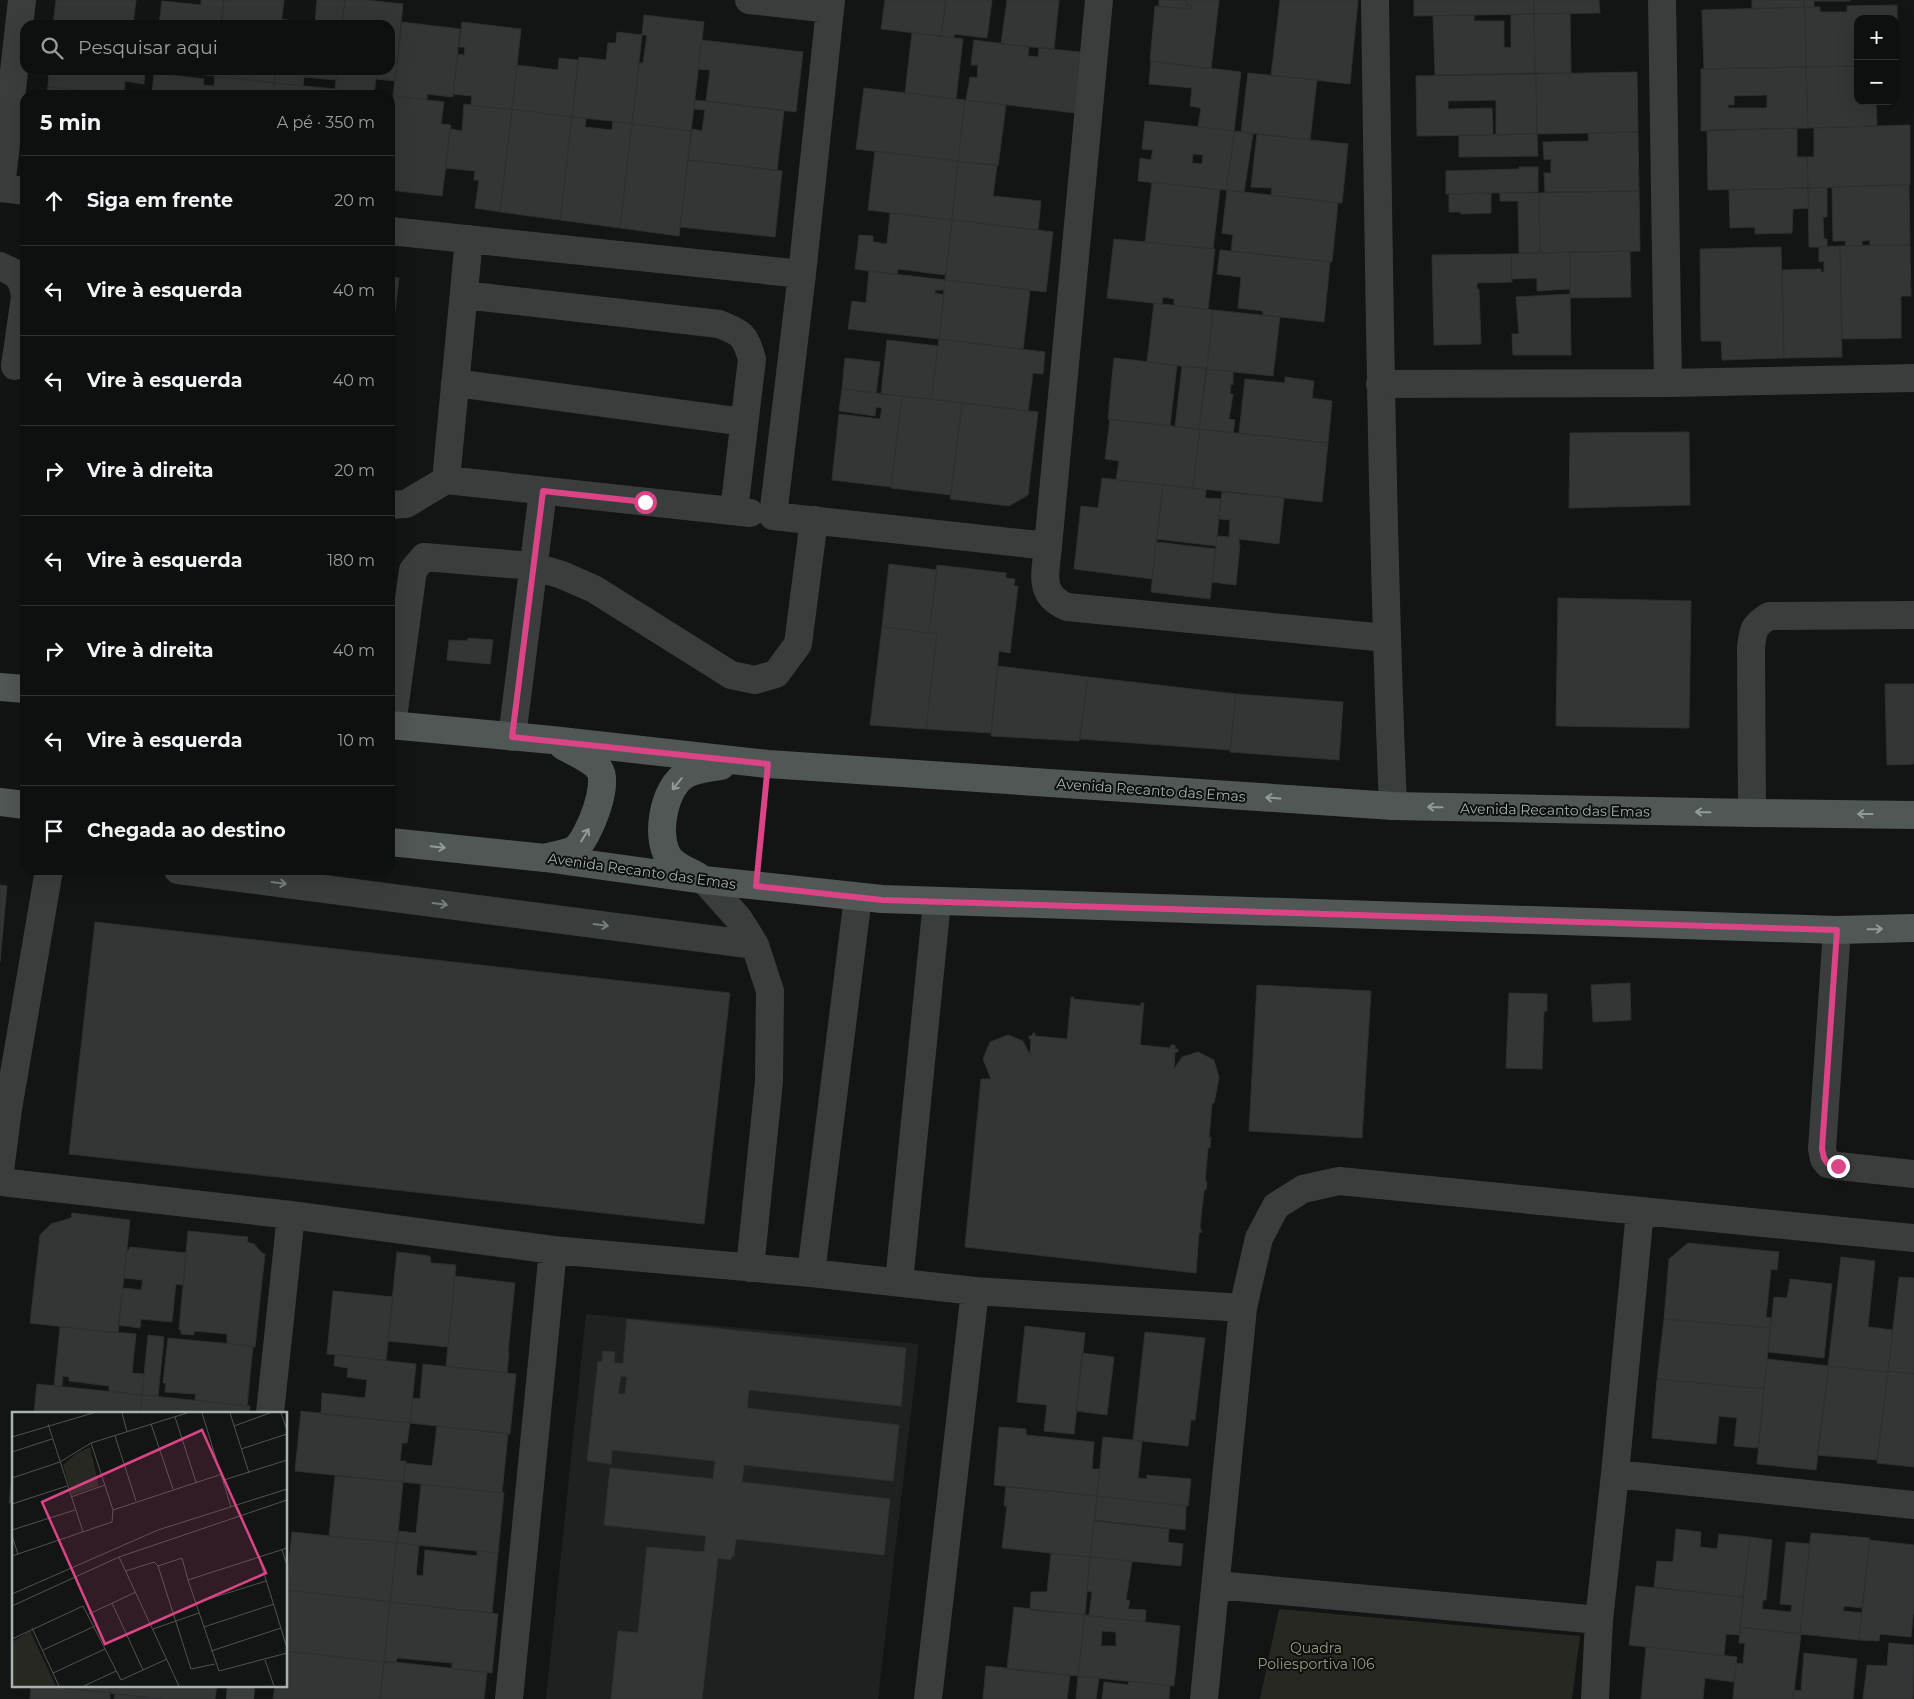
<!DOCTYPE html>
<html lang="pt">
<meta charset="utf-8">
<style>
:root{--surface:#0e0f0f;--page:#1c1d1d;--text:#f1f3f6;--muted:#9b9c9e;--line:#2e2f2f}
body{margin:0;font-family:Montserrat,sans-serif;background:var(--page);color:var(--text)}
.controls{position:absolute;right:15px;top:15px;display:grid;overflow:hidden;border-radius:10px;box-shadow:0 5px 20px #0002}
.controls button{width:45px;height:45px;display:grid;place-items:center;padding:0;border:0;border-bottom:1px solid var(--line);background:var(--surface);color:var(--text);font:25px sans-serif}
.stop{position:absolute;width:15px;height:15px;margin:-11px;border:4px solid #db4486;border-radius:50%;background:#fff}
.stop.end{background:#db4486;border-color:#fff;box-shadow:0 1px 5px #0008}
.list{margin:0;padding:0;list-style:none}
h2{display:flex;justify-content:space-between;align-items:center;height:65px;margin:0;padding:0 20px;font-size:21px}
h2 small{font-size:16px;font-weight:400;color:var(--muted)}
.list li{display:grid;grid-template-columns:32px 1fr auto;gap:15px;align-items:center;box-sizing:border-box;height:90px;padding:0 20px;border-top:1px solid var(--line)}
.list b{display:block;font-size:19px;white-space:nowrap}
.list em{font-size:16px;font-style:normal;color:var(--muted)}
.icon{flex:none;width:28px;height:28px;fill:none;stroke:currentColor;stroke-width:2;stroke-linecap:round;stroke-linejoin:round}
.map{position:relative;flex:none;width:1914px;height:1699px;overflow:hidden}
.search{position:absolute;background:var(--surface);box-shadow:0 5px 20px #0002;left:20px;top:20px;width:375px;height:55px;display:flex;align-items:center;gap:12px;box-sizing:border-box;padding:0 18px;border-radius:15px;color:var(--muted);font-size:19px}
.panel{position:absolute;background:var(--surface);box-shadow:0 5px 20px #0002;left:20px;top:90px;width:375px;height:785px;border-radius:15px}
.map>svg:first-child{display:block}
.built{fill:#1f2121}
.green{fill:#282822}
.building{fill:#333635;stroke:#2d3030;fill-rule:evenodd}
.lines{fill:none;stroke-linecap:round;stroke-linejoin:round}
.path{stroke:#3c4240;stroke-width:3;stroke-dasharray:2.5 4;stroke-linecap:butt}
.minor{stroke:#393e3d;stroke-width:28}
.major{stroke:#515755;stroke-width:28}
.oneway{stroke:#919c98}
.oneway2{stroke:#757e7b}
.route{stroke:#db4486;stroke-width:6}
.labels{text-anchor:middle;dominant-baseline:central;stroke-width:4;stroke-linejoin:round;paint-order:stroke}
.street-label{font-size:14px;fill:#a6b3ae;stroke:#0e0f0f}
.park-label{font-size:14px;fill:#9c9b7f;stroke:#0e0f0f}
.inset-road{fill:none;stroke:#4e5452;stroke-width:1}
.view{fill:#db4486;fill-opacity:0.15;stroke:#db4486;stroke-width:2.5}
.inset-edge{fill:none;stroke:#a6b3ae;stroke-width:2.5}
</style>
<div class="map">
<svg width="1914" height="1699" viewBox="0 0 1914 1699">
<rect width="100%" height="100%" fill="#131414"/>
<path class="built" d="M586,1314l333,30 -41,355h-332z"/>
<path class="green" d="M1279,1609l301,27 -8,63h-312z"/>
<path class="building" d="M56,0h80l-3,25h-80z
M201,0h23l-3,25h-62l3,-24 39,4z
M224,0h60l-3,25h-53l-7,-2z
M317,0h28l-3,25h-61v-6l34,5z
M345,0h21l37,4 -8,77 -19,-2 -2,15 -39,-5 2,-19h53v-45h-48z
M885,0h61l-5,36 -60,-7z
M946,0h46l-5,38 -33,-4v4l-13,-2z
M1007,0h52l-5,49 -53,-5z
M1159,0h27v5h5v4l-32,-3z
M1186,0h33l-8,69 -61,-8 5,-55 36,3v-4h-5z
M1280,0h78l-8,84 -79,-9z
M1414,0h120v14l-120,2z
M1534,0h65l1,13 -66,1z
M1752,0h52v7l-52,2z
M1804,0h46v1h-36v6h-9z
M1897,5l1,60h-3v-46h-37v47l-52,1 -1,-60h15v5h27v-6z
M1805,7l1,60 -102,2 -2,-59z
M1570,13l1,60h-36l-1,-59z
M1534,14l1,59 -100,2 -2,-59 41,-1v6h30v26l7,1v-33z
M644,15l60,7 -13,109 -59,-7 7,-61h4l4,-28h-5z
M402,22l58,7 -7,68 -26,-3v6l-34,-4z
M462,22l59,7 -9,81 -41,-5 1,-9 -19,-2 5,-40 6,1 1,-8h-6z
M617,32l25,3 -10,88 -60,-6 7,-60 27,3 2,-17h8z
M912,33l51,6 -7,60 -51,-6z
M702,40l101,12 -7,60 -90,-11 4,-31 -12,-1z
M974,40l55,7 -1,9 10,1 1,-9 41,4 -5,61 -109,-13 4,-23 7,1 1,-13h-7z
M559,58l19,2 -6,57 -60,-8 5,-44 41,5z
M1151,61l90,11 -7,59 -36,-4 3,-19 -11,-2 2,-18 -43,-4z
M1858,66v35h18l1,25 -69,2 -2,-61z
M1806,67l2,61 -107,3v-62zM1767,95v13h-39v-3h6v-9z
M49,70h96l-1,14 -19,-3 -1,14 -76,-8z
M165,70h50v6z
M215,70h61l-2,13 -59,-7z
M276,70h61l-1,10 -32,-3 -1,9 -29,-3z
M1637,72l1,60 -101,2 -1,-60z
M154,73l50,6 -1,6 11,1 -1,9h-61z
M1248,73l69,7 -7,60 -69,-8z
M1536,74l1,60 -41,1v-35l-48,1v8l44,-1 1,27 -76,1 -1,-60z
M215,76l59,7 -1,12h-60z
M274,83l61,6 -1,6h-61z
M48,87l10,1 60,7h-71z
M864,88l101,12 -7,61 -102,-12z
M335,89l39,5 8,1h-48z
M393,96l51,6 -3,22 10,1 -9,71 -52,-6v-65z
M695,100l89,11 -7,59 -89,-10 4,-31 10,2 3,-21 -11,-1z
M965,100l41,5 -8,61 -40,-5z
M464,104l48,6 -12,102 -25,-4 4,-28h-5l1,-9 -30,-3 5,-39 12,2z
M512,109l60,8 -12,103 -60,-8z
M572,117l14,1 -1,9 27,3 1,-9 19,2 -12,105 -60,-8z
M1145,121l90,10 -9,59 -88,-9 2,-23 11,2 2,-10 -11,-1zM1193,154l10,1 -1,9 -10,-1z
M632,124l59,7 -12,105 -59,-8z
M1910,125v60l-102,3 -1,-31h7v-29z
M1797,128v29h10l1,31 -100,2 -1,-60z
M1235,131l18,3 -9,58 -18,-2z
M1638,132l1,59 -94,1 -1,-19h7v-14l-7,1 -1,-18 46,-1 -1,-8z
M1257,134l91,10 -6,59 -71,-8 1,-7 -21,-1z
M1537,134l1,22 -79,1v-22z
M875,151l83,10 -6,59 -84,-10z
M688,160l94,11 -7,66 -95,-10z
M958,161l39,4 -4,31 48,5 -3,29 -86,-10z
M1519,167h19v25l-92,2v-23l73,-2z
M1152,182l68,8 -7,59 -68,-7z
M1888,185h21l1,60h-40v-5l-8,1v5h-17l1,-5h-13l-1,-54z
M1827,187v30h-4l1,22h3v8h-18l-1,-59z
M1808,188l1,20 -16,1 -1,24 -37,1v-7l-25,1 -1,-38z
M1227,190l111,13 -6,59 -101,-11 2,-16 -11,-2z
M1639,191l1,60 -100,2 -1,-60z
M1491,193v20l-30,1v-2h-12v-18z
M1500,193h39l1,60h-21l-1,-52h-18z
M890,213l62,7 -6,55 -48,-6 -1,6 -42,-6 4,-34 14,1v6l14,2z
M952,220l101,12 -7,60 -101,-12z
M1114,239l101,10 -7,60 -34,-4v-6l-11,-2 -1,7 -55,-6z
M1910,245l1,51h-10v42l-59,1 -2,-93z
M1840,246l2,111 -58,1 -2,-88 39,-1v3h3v-11l-5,1v-15z
M1781,247l3,111 -62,2 -1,-19h-20l-1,-92z
M1220,250l110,12 -6,60 -61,-7v-4l-25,-3 3,-31 -24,-3z
M1630,251l1,46 -61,1v-46z
M1570,252v37l-33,2v-13l-26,1v-25z
M1511,254l1,28 -35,1v6h2l2,55 -47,1 -2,-90z
M869,271l76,9 -1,10h-9v3l9,2 -5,44 -91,-10 4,-28 14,2z
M390,277l9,1 -9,74z
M945,280l85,10 -7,59 -84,-10z
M1570,294l1,61h-58l-1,-21h7l-3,-37z
M1154,303l59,7 -6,59 -60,-7z
M1213,310l67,7 -7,59 -66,-7z
M939,339l106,13 -2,22 -10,-1 -5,38 -97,-12z
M887,340l51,6 -7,53 -50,-5z
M845,358l35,4 -4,31 -34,-4z
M1114,358l63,7 -7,61 -62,-7z
M1182,366l24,2 -7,61 -24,-2z
M1207,369l26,3v13l-2,-1 -1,10h3l-4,25 6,1 -2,13 -34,-4z
M1285,377l29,4 -2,17 20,3 -4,42 -89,-10 6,-54 40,4z
M842,389l60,7 -11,91 -59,-7 7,-66 41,5 2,-11 -6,-1 -1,9 -36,-5z
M902,396l60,7 -11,92 -60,-7z
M962,403l76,9 -10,83 -19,11 -59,-7z
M1110,419l90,10 -7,59 -77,-8 3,-19 -14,-2z
M1200,429l128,14 -6,59 -129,-14z
M1689,432l1,73 -121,3 1,-75z
M1102,478l61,7 -11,94 -78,-10 7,-63 17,2z
M1163,485l43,5 -1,8 16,1 -5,47 -59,-7z
M1222,492l62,6 -5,46 -40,-5v5h1l-4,41 -24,-3 5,-46 12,1 1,-17 -11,-1z
M1156,542l60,7 -6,50 -59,-7z
M889,564l48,6 -8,63 -47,-6z
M937,565l69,8v5l9,1 -1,7h4l-8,67 -11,-2 -8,82 -65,-4 11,-95 -8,-1z
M1558,598l133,3 -2,127 -133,-2z
M882,627l55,7 -11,95 -56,-4z
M468,638l25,2 -3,24 -43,-4 2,-20 18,1z
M998,666l90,11 -9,64 -88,-5z
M1088,677l148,17 -6,56 -150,-11z
M1885,684h29v80l-27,1z
M1236,694l107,8 -4,58 -109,-8z
M0,885l7,1 -7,76z
M95,922l635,71 -26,231 -635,-70z
M1630,983l1,37 -38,2 -2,-37z
M1257,985l114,6 -9,147 -113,-7z
M1509,993l38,1v17h-3l-2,58 -36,-1z
M1071,997h3l-1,2 68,7v-3h3l-4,42 30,3 1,-3h4v4h3v3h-3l-1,17 8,-12 16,-5 16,8 5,18 -5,25h-2l-3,35 2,-1 -1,11h-2l-3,33 2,1 -1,8h-2l-4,37 2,5 -3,1 -3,40 -231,-26 16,-168h10l-8,-20 7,-17 18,-7 15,6 7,14 1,-16h-2v-3h3l1,-3h2v3l32,3z
M72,1213l58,7 -12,113 -88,-10 10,-88 11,-11 20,-6z
M188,1231l60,6 -1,5 7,2 8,9 3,1 -10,93 -28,-4v-9l-33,-3v4l-13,-1v-4l-2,-1z
M1688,1243l91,9 -2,18 -6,-1 -5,48 5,1 -1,10 -106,-9 5,-60z
M130,1247l56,6 -3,32 -7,-1 -4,38 -31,-3 -1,9 -22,-3 5,-37 18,2 2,-10 -19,-2 3,-29 2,1z
M397,1252l33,4 1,7 25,2 -8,82 -60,-6z
M1841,1257l34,4 -7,66 25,3 -5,42 -60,-6z
M455,1276l60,7 -7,69h1l-2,21 -61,-7z
M1899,1277l15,1v96l-26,-3z
M1790,1279l42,5 -8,74 -56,-6 6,-55 13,1z
M333,1291l60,6 -7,63 -59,-6z
M627,1319l279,29 -5,58 -152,-16 -2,18 152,17 -6,56 -149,-16 -2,17 148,17 -6,56 -148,-16 -2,17h-2l-1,4 -13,-2 -16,141h-91l7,-68 20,2 9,-86 57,5 2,-16 -102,-11 6,-57 103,11 2,-18 -103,-11 -1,14 -24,-3 11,-100 4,1 1,-11 12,1 -1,11 9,1zM621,1376l6,1 -2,17h-7z
M1664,1319l106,9 -6,61 -107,-10z
M1025,1326l60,7 -11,101 -30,-3 3,-26 -30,-3z
M60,1327l76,7 -4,39 12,1 -2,21 -33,-4v-5l-40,-5v-4l-6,-1 -1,10h-8z
M1145,1332l60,6 -10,82h-4l-3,26 -55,-6z
M148,1335l16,2 -6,59 -16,-1z
M168,1338l85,8 -6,60 -52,-6 1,-6 -31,-2 1,-9h-3z
M1082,1353l32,4 -7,58 -31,-4z
M335,1355l81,9 -6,59 -89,-9 1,-21 43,5 2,-18 -20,-3 1,-9 -14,-2z
M1767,1359l62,7 -13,104 -59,-6z
M423,1364l93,10 -6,60 -100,-11 2,-25 8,1z
M1829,1366l59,6 -11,88 -60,-5z
M1888,1371l26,3v93l-37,-4z
M1657,1379l107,10 -6,59 -24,-2 3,-28 -18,-2 -3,28 -64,-6z
M37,1384l105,11 -2,18h-106z
M142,1395l108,11 -1,7h-109z
M301,1411l109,12 -3,20h-5l-2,18h6l-3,21 -108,-11z
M437,1426l71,8 -6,59 -99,-11 2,-19 27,3z
M999,1427l27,2v6l68,7 -2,27h8l-3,27 -103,-11z
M1103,1437l39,4 -4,37 9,1v-4l44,4 -3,27 -91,-10z
M14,1454v49h-5z
M335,1476l68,6 -6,61 -68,-7z
M421,1484l83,9 -6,60 -101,-10 1,-12 18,2z
M1006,1487l91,9 -7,61 -88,-9 5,-42h-3z
M1097,1496l89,10 -1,24 -90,-10z
M1094,1521l75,8 -1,13 15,2 -2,22 -91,-9z
M1676,1529l25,3 -1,15 17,2 2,-15 31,3 -7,60 -89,-10 3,-26 16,1z
M292,1532l105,11 -7,59 -104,-12z
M1811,1533l59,5 -8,70 -18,-2 -1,5 19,2 -3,27 -59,-6z
M1750,1537l22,3 -6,60h-3l-1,9 29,3 1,-7 -12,-1 6,-62 24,2 -10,90 -60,-7z
M1870,1540l44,5v62l-3,30 -31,-3 -1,7 -20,-1z
M397,1543l22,2 -3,30 7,1 2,-26 52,6v-5l21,2 -6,60 -102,-11z
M1051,1553l39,4 -5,58 -55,-5 1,-18h16z
M1090,1557l42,4 -6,39 4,1 -2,8 18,1 -1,12 -56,-6 3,-24 -5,-1z
M1636,1586l107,11 -3,38 -14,-1 -2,22 -95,-11z
M286,1590l104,12 -6,60 -98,-11z
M390,1602l108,12 -6,59 -40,-4v-6l-55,-5 -1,5 -12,-1z
M1014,1607l71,8 -7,61 -71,-7z
M1085,1615l95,11 -6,60 -96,-10zM1102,1631l14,1v14h-15z
M1740,1627l61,7 -8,65h-60l3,-36 7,1 2,-21h-6z
M1889,1643l25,2 -1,54h-50l4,-34 20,1z
M1646,1647l91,10 -3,25 -29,-4 -2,21h-62z
M286,1651l98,11 -4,37h-107l2,-14h11z
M1804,1653l53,6 -4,40h-60l1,-9 7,1z
M384,1661l103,11 -3,27h-104z
M986,1666l84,9 -3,24h-84z
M1078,1676l21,2 -3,21h-20z
M1129,1681l41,5 -1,13h-67l2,-17 24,3z
M31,1685l79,8v6h-80z
M40,1685h71l-1,8z
M111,1685h106l-2,14h-53l-47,-5 -5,-1z
M115,1694l47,5h-48z"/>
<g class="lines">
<path class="path" d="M759,850l5,-51"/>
<path class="minor" d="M749,0l81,9
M1375,0c4,269 7,538 18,806
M1662,0l6,383
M0,188l25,3
M1,188l21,-188
M390,231l412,43 -29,242 275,30c-2,27 -11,48 19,61l319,31
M0,266c17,8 22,10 25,30
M802,274l29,-274
M464,295l255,29c23,9 26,11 33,35l-18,152
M15,366l10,-69
M455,383l289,39
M1380,384l288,-1 246,-5
M446,480l23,-241
M390,505l16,-1 40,-24 304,33
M1048,546l51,-546
M392,725l21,-155 11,-13 109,9 29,9 32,14 137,86 24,5 21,-6 22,-30 16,-124
M512,737l31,-246
M1752,813l-1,-165c2,-18 2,-22 18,-32l145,-1
M178,870l577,75
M704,880l34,38 17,27 15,46 -1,90 -19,187
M1837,930l-15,219 2,10 4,5 10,2 76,8
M0,1171l8,-62 41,-239
M0,1182l291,33 262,35 258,23 164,18 268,17
M811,1273l47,-376
M899,1282l38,-380
M270,1413l21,-198
M1615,1474l299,31
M1216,1585l383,35
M240,1699l1,-14
M509,1699l44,-449
M928,1699l47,-408
M1204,1699l39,-391 16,-70 17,-32 27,-17 36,-8 575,57
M1595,1699l4,-79 16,-146 25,-263"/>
<path class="major" d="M0,687l25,2
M390,725l162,15 216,24 625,42 359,7 162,2
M0,802l25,3
M390,842l155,16 159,22 178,19 955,31 77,-2
M547,857c8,-2 23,-4 29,-9 13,-11 34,-65 23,-79 -8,-10 -24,-16 -36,-23
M699,877c-8,-5 -20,-9 -27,-16 -19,-18 -9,-76 15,-87 10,-5 23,-6 34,-8"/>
</g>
<defs><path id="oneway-shaft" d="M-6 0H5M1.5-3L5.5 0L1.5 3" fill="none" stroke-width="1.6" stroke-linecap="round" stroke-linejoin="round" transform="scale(1.25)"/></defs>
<g class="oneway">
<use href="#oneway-shaft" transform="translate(677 784) rotate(129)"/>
<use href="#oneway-shaft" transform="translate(1273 798) rotate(-176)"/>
<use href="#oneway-shaft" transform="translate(1435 807) rotate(-179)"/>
<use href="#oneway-shaft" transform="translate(1703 812) rotate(-179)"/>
<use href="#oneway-shaft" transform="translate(1865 814) rotate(-180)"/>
<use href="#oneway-shaft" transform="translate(585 835) rotate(-59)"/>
<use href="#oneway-shaft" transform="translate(438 847) rotate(6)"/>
<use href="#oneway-shaft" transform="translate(1875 929) rotate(-1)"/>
</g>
<g class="oneway2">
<use href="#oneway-shaft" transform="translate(279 883) rotate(7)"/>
<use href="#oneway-shaft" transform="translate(440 904) rotate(7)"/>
<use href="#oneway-shaft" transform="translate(601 925) rotate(7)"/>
</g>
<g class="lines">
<path class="route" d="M645,502l-102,-11 -31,246 256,27 -12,122 126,14 955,30 -15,219 2,9 4,6 10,2"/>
</g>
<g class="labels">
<g class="street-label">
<text transform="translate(1151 790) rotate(4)">Avenida Recanto das Emas</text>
<text transform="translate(1555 810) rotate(1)">Avenida Recanto das Emas</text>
<text transform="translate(642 871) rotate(8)">Avenida Recanto das Emas</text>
</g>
<g class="park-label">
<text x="1316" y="1648">Quadra<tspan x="1316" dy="16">Poliesportiva 106</tspan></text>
</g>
</g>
<g transform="translate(12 1412)">
<rect width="275" height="275" fill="#131414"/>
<path d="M78,35l9,39 -27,9 -9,-30 14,-12zM18,219l26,55h-44v-44z" fill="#282822"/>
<path class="inset-road" d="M110,1l5,19M190,1l29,94M218,1l19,60M269,1l6,17M163,5l21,65M36,12l35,108M139,12l22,65M222,14l36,-13M103,24l21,65M0,25l81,-24M229,37l46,-15M0,40l40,-13M0,66l48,-16 31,-19 96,-30M212,68l63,-20M59,85l34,-12M0,92l55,-18M101,98l109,-36M0,118l63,-20M0,124l6,18M270,138l5,15M0,144l100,-34 1,-12 -22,-67M107,145l60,129M247,145l28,91M146,154l33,103 24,-5M114,159l28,-9 4,4 24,-8 6,22 99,-32M176,168l31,91 68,-18M0,182l146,-64 129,-41M100,191l31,67M184,191l70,-22M0,194l107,-49 168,-57M77,202l47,-22M192,215l70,-23M20,216l27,58M141,217l46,-16M0,227l71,-33 38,74 46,-21M31,238l52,-24M199,239l70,-23M253,248l9,26M41,261l52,-24M72,274l32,-15"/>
<path class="view" d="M190,18l64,143 -161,71 -63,-142z"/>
<rect width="275" height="275" class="inset-edge"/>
</g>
</svg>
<div class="controls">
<button>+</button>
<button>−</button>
</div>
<div class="stop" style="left:645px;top:502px"></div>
<div class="stop end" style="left:1838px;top:1166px"></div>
<div class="search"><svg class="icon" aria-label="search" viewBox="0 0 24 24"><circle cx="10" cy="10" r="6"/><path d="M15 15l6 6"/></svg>Pesquisar aqui</div>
<section class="panel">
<h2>5 min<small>A pé · 350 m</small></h2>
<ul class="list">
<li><svg class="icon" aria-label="ahead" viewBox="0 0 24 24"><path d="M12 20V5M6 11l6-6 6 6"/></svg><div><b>Siga em frente</b></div><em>20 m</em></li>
<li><svg class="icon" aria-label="left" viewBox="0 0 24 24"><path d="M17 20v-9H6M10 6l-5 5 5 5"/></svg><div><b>Vire à esquerda</b></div><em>40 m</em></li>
<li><svg class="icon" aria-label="left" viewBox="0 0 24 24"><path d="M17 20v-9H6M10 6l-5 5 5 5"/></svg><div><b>Vire à esquerda</b></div><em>40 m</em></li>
<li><svg class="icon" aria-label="right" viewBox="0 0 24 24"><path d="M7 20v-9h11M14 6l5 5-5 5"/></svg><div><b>Vire à direita</b></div><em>20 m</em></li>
<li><svg class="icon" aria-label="left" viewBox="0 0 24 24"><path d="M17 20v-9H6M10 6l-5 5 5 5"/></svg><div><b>Vire à esquerda</b></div><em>180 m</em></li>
<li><svg class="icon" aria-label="right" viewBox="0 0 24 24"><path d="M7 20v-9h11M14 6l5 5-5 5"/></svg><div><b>Vire à direita</b></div><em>40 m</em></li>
<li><svg class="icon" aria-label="left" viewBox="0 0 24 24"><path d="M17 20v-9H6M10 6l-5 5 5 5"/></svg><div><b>Vire à esquerda</b></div><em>10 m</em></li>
<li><svg class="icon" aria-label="arrive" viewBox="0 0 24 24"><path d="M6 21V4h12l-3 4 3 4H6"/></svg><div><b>Chegada ao destino</b></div></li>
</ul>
</section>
</div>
